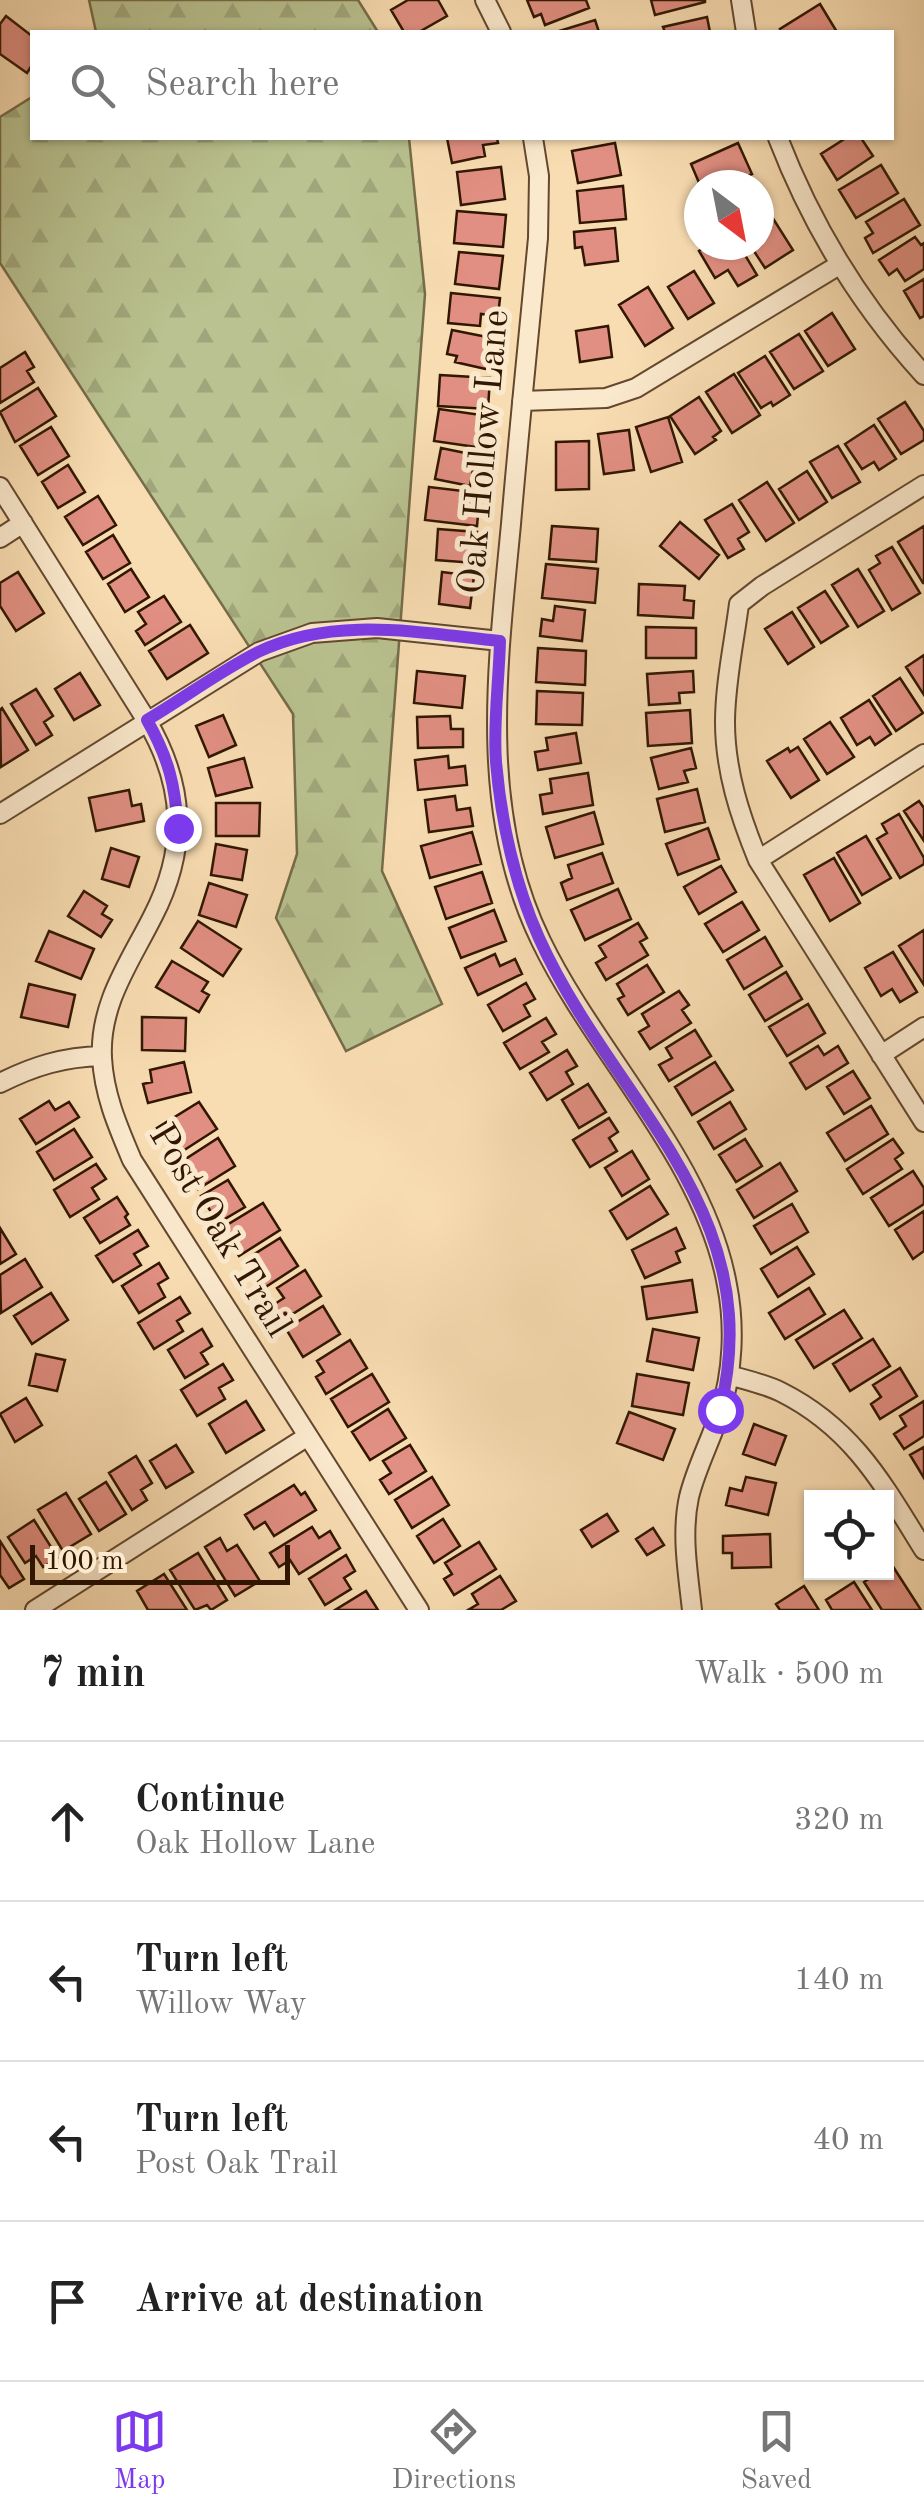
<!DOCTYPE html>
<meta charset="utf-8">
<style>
:root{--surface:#fff;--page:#f6f6f6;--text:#222;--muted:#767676;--line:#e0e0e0;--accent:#7c3aed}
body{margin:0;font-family:"Old Standard TT",serif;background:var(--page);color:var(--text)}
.controls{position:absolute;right:30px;bottom:30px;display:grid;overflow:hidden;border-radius:0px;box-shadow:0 2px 8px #0004}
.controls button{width:90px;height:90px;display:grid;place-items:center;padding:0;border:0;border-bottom:2px solid var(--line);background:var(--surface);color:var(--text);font:50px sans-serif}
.compass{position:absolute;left:684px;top:170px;width:90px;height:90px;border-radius:50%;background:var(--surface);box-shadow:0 2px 8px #0004;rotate:148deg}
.scale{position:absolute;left:30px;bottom:25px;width:260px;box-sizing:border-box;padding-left:10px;border:5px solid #311702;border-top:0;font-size:28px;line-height:35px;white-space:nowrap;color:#311702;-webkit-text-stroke:8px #fbe9cd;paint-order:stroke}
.stop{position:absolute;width:30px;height:30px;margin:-22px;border:8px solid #7c3aed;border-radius:50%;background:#fff}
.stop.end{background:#7c3aed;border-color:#fff;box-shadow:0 2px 10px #0008}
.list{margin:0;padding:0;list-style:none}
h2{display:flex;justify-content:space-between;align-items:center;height:130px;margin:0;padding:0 40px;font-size:42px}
h2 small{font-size:32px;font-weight:400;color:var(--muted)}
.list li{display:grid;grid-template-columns:65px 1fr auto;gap:30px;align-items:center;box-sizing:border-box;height:160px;padding:0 40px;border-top:2px solid var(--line)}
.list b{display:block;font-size:38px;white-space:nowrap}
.list p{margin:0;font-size:32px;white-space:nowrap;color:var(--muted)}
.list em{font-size:32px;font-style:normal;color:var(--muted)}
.icon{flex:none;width:55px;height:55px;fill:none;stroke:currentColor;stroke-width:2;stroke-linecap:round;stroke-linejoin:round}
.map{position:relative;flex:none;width:924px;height:1610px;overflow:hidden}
.search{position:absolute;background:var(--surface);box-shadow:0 2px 8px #0004;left:30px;right:30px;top:30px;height:110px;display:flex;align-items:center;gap:25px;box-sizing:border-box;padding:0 35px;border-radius:0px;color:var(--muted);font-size:38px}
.sheet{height:770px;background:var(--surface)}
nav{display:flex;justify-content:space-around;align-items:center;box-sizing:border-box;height:140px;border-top:2px solid var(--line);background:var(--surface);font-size:28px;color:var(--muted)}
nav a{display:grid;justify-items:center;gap:5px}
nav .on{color:var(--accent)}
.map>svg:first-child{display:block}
.forest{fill:url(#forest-firs);stroke:#756c49;stroke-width:2.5}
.building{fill:#e18f82;stroke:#311702;stroke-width:2.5}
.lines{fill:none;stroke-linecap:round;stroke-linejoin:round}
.minor-casing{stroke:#63482e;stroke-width:22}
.minor{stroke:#fbe9cd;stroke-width:18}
.route{stroke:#7c3aed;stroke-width:12}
.labels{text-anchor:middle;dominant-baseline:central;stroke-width:10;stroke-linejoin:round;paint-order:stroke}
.street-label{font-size:38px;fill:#311702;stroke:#fbe9cd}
</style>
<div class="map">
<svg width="924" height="1610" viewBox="0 0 924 1610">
<defs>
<pattern id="forest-firs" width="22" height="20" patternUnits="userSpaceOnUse" patternTransform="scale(2.5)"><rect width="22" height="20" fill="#b9c290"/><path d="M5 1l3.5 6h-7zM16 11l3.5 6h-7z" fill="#a0a67b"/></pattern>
</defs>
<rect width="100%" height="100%" fill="#f9ddb2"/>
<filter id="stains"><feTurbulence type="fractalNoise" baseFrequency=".002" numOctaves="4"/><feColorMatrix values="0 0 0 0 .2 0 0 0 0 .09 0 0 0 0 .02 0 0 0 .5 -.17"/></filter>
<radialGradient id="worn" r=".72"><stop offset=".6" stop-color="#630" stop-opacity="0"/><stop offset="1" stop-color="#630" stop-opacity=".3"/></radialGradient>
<path class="forest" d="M89,0h269l20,32h-282z
M32,97v41h377l16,156 -43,577 60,133 -96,47 -70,-133 21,-64 -4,-140 -293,-451v-146z"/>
<path class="building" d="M408,0h30l9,16 -28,16h-15l-13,-22z
M527,0h59l3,8 -44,17 -4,-11 -7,3z
M651,0h54v2l-50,13z
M820,4l17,28h-55l-2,-3z
M6,16l26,20v29l-5,8 -27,-19v-30z
M707,17l3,15h-45l-2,-5z
M595,20l4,12h-43z
M447,138h50l1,5 -15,2 2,11 -33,7z
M846,138h15l12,18 -36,24 -16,-26z
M615,143l6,32 -43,8 -6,-32z
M738,143l14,31 -25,11h-27l-9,-21z
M881,165l17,28 -42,25 -17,-28z
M501,167l4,32 -44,6 -4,-33z
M623,186l3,33 -46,4 -3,-32z
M904,199l16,26 -47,28 -8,-15 8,-5 -7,-11z
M767,209l26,41 -28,18 -15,-23h9v-31z
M457,211l49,4 -3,32 -49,-4z
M615,228l3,33 -33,4 -3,-18 -7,1 -1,-16z
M915,237l6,8 3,-2v26l-19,12 -8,-12 -8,6 -10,-15z
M709,245h30l18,30 -19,11 -10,-16 -13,8 -16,-27z
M459,252l44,4 -4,33 -44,-5z
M694,271l20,32 -26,16 -20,-32z
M924,279v37l-4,2 -16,-27z
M648,287l25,41 -28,18 -26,-41z
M451,293l49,5 -2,18 -17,-2 -1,12 -32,-3z
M832,313l23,36 -27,17 -23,-35z
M608,326l4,31 -32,5 -4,-31z
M452,330l45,9 -7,31 -35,-8 2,-6 -10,-2z
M799,334l24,37 -29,18 -24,-37z
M25,352l9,15 -7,4 7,11 -34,21v-35z
M765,356l25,39 -17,11 -2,-4 -10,6 -23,-35z
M734,374l26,41 -28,18 -26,-41z
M440,375l50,3 -2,31 -50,-3z
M38,388l18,28 -41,26 -15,-30z
M699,397l22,34 -8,6 3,3 -21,14 -25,-38z
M905,402l19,29v9l-23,14 -23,-35z
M439,409l49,7 -5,32 -49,-7z
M668,417l14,45 -31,10 -15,-45z
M874,425l22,34 -17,11 -5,-8 -12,7 -17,-25z
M51,427l18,29 -31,19 -18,-29z
M629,430l5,40 -30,4 -6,-40z
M589,441v48l-33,1v-48z
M838,446l22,36 -28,16 -22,-36z
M441,448l44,9 -3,15 -9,-2 -3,16 -35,-7z
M68,465l17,27 -27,16 -16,-26z
M807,471l20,31 -28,18 -20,-31z
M767,482l27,41 -28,18 -27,-41z
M429,487l51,6 -3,33 -52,-6z
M98,496l18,29 -33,20 -18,-28z
M732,504l17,28 -11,7 6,10 -16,9 -23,-38z
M680,522l39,33 -20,24 -39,-33z
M552,526l46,3 -2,33 -47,-3z
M924,526v57h-1l-25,-41z
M438,529l39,3 -2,31 -39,-3z
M113,535l17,28 -27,16 -17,-27z
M892,547l28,46 -28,17 -23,-40 11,-7 -4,-7z
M546,564l52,5 -3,34 -53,-5z
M131,569l18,28 -24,15 -17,-28z
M858,569l26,42 -26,16 -26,-42z
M18,572l26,41 -28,18 -16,-25v-23z
M442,572l32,4 -4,32 -31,-4z
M639,584l46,2 -1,14 10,1 -1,17 -55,-3z
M825,591l23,35 -27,17 -23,-35z
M164,596l17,26 -36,23 -9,-14 10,-7 -8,-12z
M555,606l30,4 -3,31 -42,-5 2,-17 11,2z
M792,612l22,35 -26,17 -23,-35z
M190,625l18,28 -41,26 -18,-28z
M646,627l50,1v30h-50z
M538,648l48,3 -1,34 -49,-3z
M924,655v40l-18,-28z
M417,671l48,5 -3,32 -48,-5z
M693,671l1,21 -15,1 1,10 -31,2 -2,-31z
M80,673l20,32 -26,15 -19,-31z
M900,678l23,35 -27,18 -23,-35z
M36,689l17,27 -9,6 8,13 -16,10 -25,-41z
M537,691l46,2 -1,32 -46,-1z
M869,700l22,34 -16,11 -5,-8 -13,8 -16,-27z
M2,708l26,42 -27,17 -1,-57z
M690,710l2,33 -44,3 -2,-33z
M223,715l13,30 -27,12 -13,-31z
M450,716l1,13h12v18l-45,1 -1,-31z
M830,722l24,35 -27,17 -23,-35z
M576,733l5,30 -43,7 -3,-18 13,-2 -2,-12z
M798,747l21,33 -28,18 -24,-37 21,-13 2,4z
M691,748l5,20 -12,3 4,11 -29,7 -8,-31z
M448,756l1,12 16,-2 2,19 -49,5 -3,-30z
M244,758l8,29 -36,9 -8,-28z
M588,773l5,32 -50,9 -3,-19 12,-2 -2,-14z
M697,789l8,33 -40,10 -8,-33z
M129,790l3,16 9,-2 3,17 -48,10 -7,-33z
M455,796l2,14 13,-2 3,18 -44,6 -4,-32z
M919,801l5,7v33l-20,-30z
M216,803h44l-1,33h-43z
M594,812l9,32 -48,14 -9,-31z
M899,814l25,44v6l-24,14 -23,-39 10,-6 -5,-9z
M708,828l11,31 -41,16 -12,-31z
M472,832l9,32 -51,14 -9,-32z
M866,836l25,42 -29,17 -25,-42z
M216,844l31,6 -5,30 -31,-5z
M111,848l28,9 -10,30 -27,-8z
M602,853l11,30 -46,17 -6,-17 11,-5 -4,-13z
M834,858l26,45 -30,18 -26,-46z
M721,866l15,26 -37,22 -15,-27z
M482,872l10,31 -46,16 -11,-32z
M209,883l38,12 -11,32 -37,-12z
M618,889l13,30 -46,21 -14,-30z
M84,891l23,15 -5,8 10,6 -11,17 -33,-21z
M742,902l17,28 -36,22 -18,-28z
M494,910l12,31 -45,17 -12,-30z
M198,921l43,28 -18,27 -42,-28z
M638,923l9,15 -7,4 8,13 -42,25 -10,-17 10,-6 -7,-11z
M924,930v55l-25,-39z
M49,931l45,18 -13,30 -45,-18z
M765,937l17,29 -38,23 -17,-29z
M893,952l24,40 -17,10 -8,-13 -11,7 -16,-28z
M495,954l5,12 15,-7 7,15 -44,21 -13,-27z
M172,961l36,21 -6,9 7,4 -10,17 -43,-25z
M647,965l17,27 -36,23 -10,-16 6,-3 -7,-12z
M786,972l16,27 -37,22 -16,-26z
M526,983l9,16 -11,6 6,11 -27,15 -15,-26z
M29,984l46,11 -7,32 -47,-10z
M679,991l10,14 -7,5 9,13 -41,26 -11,-17 10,-6 -7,-12z
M808,1004l17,29 -38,23 -18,-29z
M142,1017l44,1 -1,33 -43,-1z
M546,1018l10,16 -14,8 7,10 -29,17 -16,-26z
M695,1030l16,26 -42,25 -10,-16 13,-7 -6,-10z
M818,1046l6,9 14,-9 10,17 -42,26 -16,-26z
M567,1050l10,16 -11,6 7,12 -26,16 -17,-27z
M184,1062l7,30 -43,11 -5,-19 9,-2 -2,-12z
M715,1062l18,28 -41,25 -17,-28z
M853,1071l17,27 -26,16 -17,-27z
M588,1084l18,28 -27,16 -17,-28z
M49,1101l6,9 14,-8 10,15 -43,27 -16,-25z
M199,1102l18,27 -42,27 -18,-28z
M730,1102l16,27 -32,20 -16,-27z
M871,1106l17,28 -43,27 -18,-28z
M609,1118l9,14 -9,6 8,13 -27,16 -17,-27z
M74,1129l18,28 -38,23 -17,-28z
M218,1138l17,28 -37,23 -17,-27z
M745,1139l17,27 -26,16 -17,-27z
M893,1139l10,14 -8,6 7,10 -39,25 -16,-25z
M632,1151l17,28 -27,17 -17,-28z
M780,1163l17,28 -43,27 -17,-28z
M96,1164l10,15 -14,9 7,11 -29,18 -16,-27z
M913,1171l11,17v16l-35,22 -18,-28z
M228,1180l17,27 -27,16 -17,-27z
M650,1186l18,28 -41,25 -17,-28z
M117,1197l11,17 -3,3 5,8 -30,18 -16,-25z
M263,1203l17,27 -41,26 -17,-28z
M792,1204l16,28 -37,22 -17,-28z
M924,1211v40l-11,8 -18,-29z
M0,1228l16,26 -16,10z
M676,1228l9,20 -9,4 4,10 -35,16 -13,-28z
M138,1230l10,16 -14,8 7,11 -28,17 -17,-26z
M280,1238l18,28 -37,24 -18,-29z
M797,1247l17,27 -36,23 -17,-28z
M25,1259l17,28 -41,26 -1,-38z
M159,1263l9,15 -10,6 7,13 -26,16 -17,-27z
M305,1270l16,26 -41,26 -10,-15 14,-9 -7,-10z
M692,1280l5,32 -50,7 -5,-32z
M809,1288l16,26 -40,25 -16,-26z
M51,1293l17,27 -36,24 -18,-28z
M180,1297l10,16 -13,8 6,10 -29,18 -16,-26z
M323,1306l17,28 -37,23 -17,-28z
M844,1310l18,28 -48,30 -18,-28z
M202,1329l10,17 -11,7 7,11 -23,14 -17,-28z
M653,1329l46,9 -6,32 -46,-9z
M873,1339l17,27 -40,25 -17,-27z
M350,1340l17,28 -41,26 -10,-17 8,-5 -7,-11z
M36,1354l29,6 -8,31 -28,-6z
M223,1364l10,16 -14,8 6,11 -28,17 -16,-26z
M900,1368l17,28 -37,23 -9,-15 10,-7 -8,-12z
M372,1374l17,28 -41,25 -17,-28z
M637,1374l52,9 -6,32 -51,-9z
M26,1398l16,27 -27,17 -15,-28z
M246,1401l18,29 -38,23 -17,-29z
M924,1401v35l-20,13 -10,-15 12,-8 -6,-10z
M388,1409l18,29 -36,22 -18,-28z
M629,1412l46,17 -12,31 -46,-17z
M754,1424l32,12 -11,29 -32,-11z
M176,1445l17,27 -27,16 -16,-27z
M410,1445l16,26 -37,23 -9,-14 11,-7 -8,-12z
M924,1447v31l-14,-23z
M136,1456l16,27 -11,7 6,10 -15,10 -23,-37z
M432,1477l17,28 -37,23 -17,-28z
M746,1477l30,6 -8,32 -42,-10 4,-17 12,3z
M106,1482l20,32 -27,17 -20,-32z
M294,1485l7,10 4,-3 11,18 -42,26 -9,-14 -11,7 -9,-14z
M66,1493l25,41 -28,17 -25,-41z
M607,1514l11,17 -26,16 -11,-17z
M443,1519l17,27 -26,17 -17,-27z
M34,1520l24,38 -15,9 -7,-11 -11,7 -17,-26z
M312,1527l7,11 11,-7 10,17 -41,26 -9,-14 -11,7 -9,-14z
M653,1528l11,17 -17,10 -11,-16z
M770,1534l1,33 -39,1v-15h-9v-17z
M220,1538l7,13 10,-6 23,36 -25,15 -30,-49z
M0,1541l24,38 -15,9 -9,-13z
M479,1542l17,27 -42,26 -10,-16 8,-5 -7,-11z
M198,1553l29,47 -16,10 -4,-5 -12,5 -25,-40z
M346,1555l9,16 -11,7 7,11 -26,16 -16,-26z
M892,1565l29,45h-39l-18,-28 15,-10h7v-4z
M164,1574l23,36h-39l-11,-19z
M500,1576l16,25 -15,9h-33l10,-6 -6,-10z
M854,1582l18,28h-40l-6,-10z
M804,1586l15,24h-39l-4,-6z
M366,1591l12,19h-43z"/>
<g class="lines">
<defs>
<path id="minor" d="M485,0l16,32
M741,0l5,32
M533,138l6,38 -1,62c-9,95 -19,191 -27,286 -13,138 -34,287 30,417 54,112 164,220 186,344 8,40 6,88 -7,127 -9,28 -24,56 -31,85 -8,37 -1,76 3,113
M778,138c34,88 82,167 146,237
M522,401l84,-3 30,-10 203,-123
M924,485l-162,101 -23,18c-5,39 -14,80 -14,118 0,49 15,94 33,138l166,262
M0,487l147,234c38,65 41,127 6,195 -23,46 -54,88 -51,142 2,37 16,69 30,102l287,450
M0,538l23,-15
M0,814l259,-162 53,-19 65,-5 123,13
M758,860l166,-106
M881,1055l43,-28
M0,1083c34,-17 63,-26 102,-27
M729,1375c17,5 36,9 52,17 72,36 102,92 143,158
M35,1610l273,-174"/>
</defs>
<use href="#minor" class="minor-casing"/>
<use href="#minor" class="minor"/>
</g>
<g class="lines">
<path class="route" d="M178,828c-3,-43 -9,-69 -31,-108 37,-22 73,-49 111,-68 76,-37 162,-19 242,-11 -1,40 -7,82 -4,121 5,59 19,123 43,176 74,165 231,271 181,472"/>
</g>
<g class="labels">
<g class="street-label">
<text transform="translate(485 452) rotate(-85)">Oak Hollow Lane</text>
<text transform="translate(219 1231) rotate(59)">Post Oak Trail</text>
</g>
</g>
<rect width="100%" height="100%" filter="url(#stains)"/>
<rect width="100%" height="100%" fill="url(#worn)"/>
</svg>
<div class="controls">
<button><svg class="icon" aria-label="locate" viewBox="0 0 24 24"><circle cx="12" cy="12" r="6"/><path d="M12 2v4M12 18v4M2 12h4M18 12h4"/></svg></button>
</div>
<svg class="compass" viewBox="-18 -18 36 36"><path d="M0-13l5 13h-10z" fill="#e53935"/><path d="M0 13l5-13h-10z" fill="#767676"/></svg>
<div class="scale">100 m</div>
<div class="stop" style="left:720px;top:1410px"></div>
<div class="stop end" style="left:178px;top:828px"></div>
<div class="search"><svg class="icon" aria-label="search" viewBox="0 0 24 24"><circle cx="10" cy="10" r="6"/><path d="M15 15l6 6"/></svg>Search here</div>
</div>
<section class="sheet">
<h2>7 min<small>Walk · 500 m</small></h2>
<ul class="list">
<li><svg class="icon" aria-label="ahead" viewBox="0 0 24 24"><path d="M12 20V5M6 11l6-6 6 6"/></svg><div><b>Continue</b><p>Oak Hollow Lane</p></div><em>320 m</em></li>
<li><svg class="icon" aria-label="left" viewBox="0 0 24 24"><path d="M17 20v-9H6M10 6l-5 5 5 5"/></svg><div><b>Turn left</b><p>Willow Way</p></div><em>140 m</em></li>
<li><svg class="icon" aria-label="left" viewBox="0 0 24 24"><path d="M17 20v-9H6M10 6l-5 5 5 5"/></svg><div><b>Turn left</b><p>Post Oak Trail</p></div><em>40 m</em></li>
<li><svg class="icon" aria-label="arrive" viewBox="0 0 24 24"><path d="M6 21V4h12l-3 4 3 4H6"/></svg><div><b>Arrive at destination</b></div></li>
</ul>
</section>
<nav>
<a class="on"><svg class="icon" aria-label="map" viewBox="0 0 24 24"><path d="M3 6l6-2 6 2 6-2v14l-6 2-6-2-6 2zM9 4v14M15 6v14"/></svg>Map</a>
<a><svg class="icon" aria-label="directions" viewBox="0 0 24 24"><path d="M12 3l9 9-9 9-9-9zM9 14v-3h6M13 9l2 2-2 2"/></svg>Directions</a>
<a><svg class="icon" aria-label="saved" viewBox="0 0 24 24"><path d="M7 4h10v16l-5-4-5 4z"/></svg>Saved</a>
</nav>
